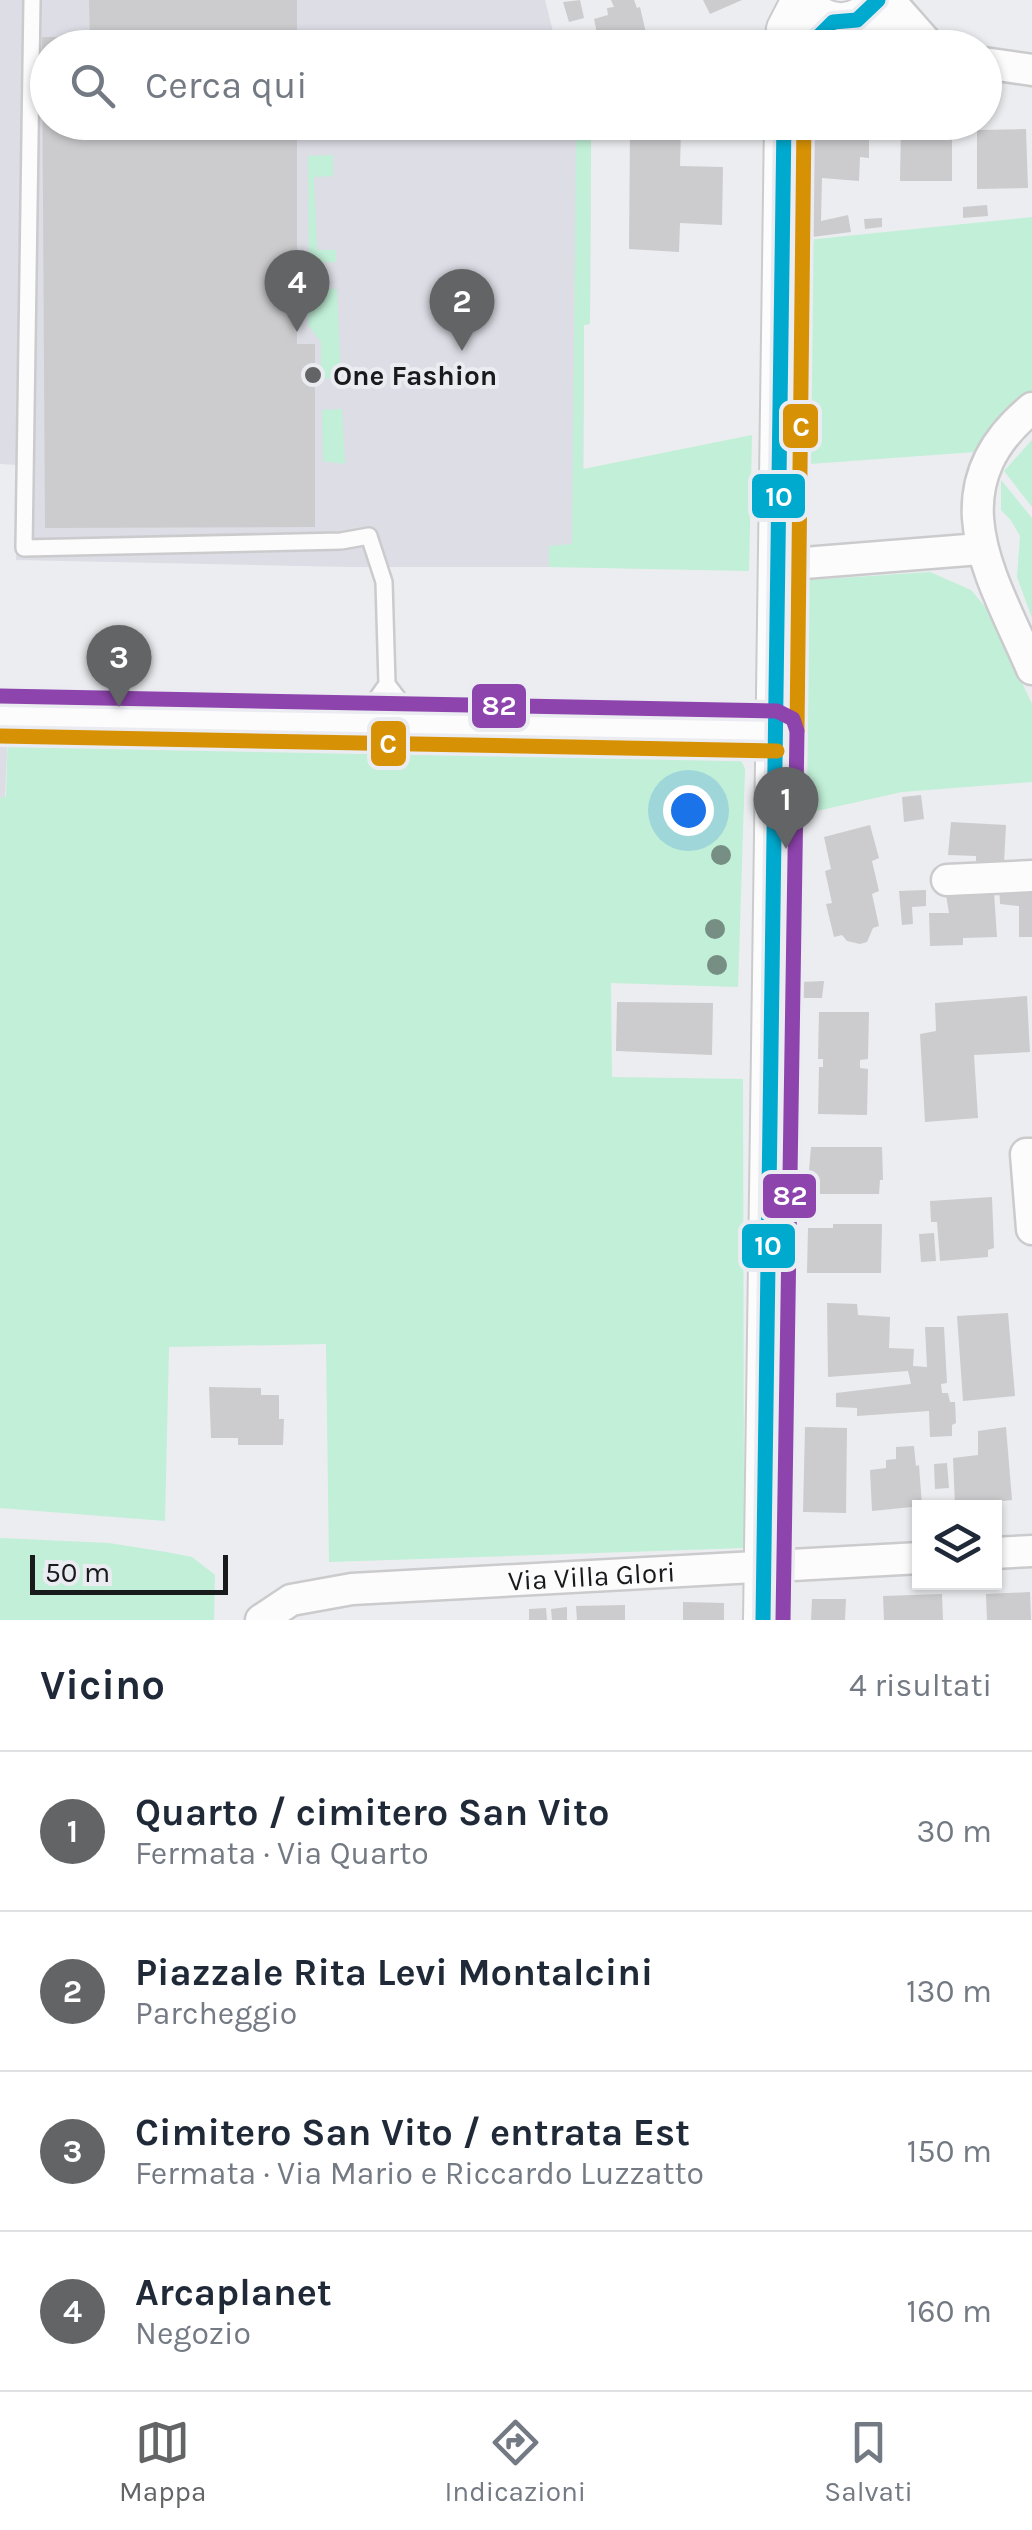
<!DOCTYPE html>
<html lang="it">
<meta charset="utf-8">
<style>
:root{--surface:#fff;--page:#f2f2f3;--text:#1f2937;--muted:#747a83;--line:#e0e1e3;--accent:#636466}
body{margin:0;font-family:Karla,sans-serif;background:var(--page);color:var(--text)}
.controls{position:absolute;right:30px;bottom:30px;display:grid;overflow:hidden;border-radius:0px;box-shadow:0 2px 8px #0004}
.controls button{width:90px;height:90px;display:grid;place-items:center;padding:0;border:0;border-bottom:2px solid var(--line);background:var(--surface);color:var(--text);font:50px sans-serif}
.scale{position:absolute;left:30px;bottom:25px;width:198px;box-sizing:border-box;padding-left:10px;border:5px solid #191a1b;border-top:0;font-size:28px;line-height:35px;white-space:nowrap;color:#191a1b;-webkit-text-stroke:8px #ebecf1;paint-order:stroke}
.you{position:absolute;left:688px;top:810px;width:35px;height:35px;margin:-25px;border:8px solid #fff;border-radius:50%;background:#1a73e8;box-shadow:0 0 0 15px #1a73e833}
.badge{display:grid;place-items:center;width:65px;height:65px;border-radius:50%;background:var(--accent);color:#fff;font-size:32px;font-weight:700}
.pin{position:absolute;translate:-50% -82px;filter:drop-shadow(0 2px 5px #0008)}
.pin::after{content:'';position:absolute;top:52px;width:35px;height:30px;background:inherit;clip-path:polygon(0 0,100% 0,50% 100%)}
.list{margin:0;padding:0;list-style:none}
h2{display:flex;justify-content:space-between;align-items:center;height:130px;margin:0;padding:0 40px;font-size:42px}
h2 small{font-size:32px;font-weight:400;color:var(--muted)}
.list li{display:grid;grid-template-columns:65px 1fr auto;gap:30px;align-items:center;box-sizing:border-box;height:160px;padding:0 40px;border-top:2px solid var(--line)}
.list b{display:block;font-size:38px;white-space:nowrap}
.list p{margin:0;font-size:32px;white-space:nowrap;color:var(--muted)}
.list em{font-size:32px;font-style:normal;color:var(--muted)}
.icon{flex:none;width:55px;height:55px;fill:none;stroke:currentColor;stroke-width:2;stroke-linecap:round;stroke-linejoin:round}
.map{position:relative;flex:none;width:1032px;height:1620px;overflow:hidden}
.search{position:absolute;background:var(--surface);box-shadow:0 2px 8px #0004;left:30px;right:30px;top:30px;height:110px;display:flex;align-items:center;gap:25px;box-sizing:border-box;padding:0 35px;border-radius:55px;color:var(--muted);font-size:38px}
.sheet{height:770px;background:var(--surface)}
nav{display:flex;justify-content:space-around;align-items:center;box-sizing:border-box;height:140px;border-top:2px solid var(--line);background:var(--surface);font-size:28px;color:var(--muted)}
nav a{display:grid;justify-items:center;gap:5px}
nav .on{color:var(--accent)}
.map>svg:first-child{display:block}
.built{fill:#dcdde5}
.green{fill:#c1efd7}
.building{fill:#ccccce}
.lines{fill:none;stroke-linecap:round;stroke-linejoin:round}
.service-casing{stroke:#cbcbcd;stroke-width:20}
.minor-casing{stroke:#cbcbcd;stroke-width:35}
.tertiary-casing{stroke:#cbcbcd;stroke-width:42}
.service{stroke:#fcfcfd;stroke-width:15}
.minor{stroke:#fcfcfd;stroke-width:30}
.tertiary{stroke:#fcfcfd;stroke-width:38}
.bus-1-casing{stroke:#ebecf1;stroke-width:22}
.bus-2-casing{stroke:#ebecf1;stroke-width:22}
.bus-3-casing{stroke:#ebecf1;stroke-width:22}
.bus-1{stroke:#00a9ce;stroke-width:15}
.bus-2{stroke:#d69104;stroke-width:15}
.bus-3{stroke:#8e44ad;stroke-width:15}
.tree{fill:#778e84}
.poi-dot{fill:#636466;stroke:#ebecf1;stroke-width:4}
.labels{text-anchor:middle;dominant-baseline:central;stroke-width:8;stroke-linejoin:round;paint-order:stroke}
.poi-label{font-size:28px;font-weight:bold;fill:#191a1b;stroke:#ebecf1;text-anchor:start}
.street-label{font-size:28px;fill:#191a1b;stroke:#ebecf1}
.line-badge{stroke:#ebecf1;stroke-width:4}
.badge-label{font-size:28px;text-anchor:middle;font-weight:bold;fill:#fff}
</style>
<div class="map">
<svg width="1032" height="1620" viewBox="0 0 1032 1620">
<rect width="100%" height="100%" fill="#ecedf0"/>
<path class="built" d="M0,0h545l12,47 -509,1v74l543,1 -1,201 -6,1 -1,242h-234l-333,-7 3,-95 -19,-1z
M0,732h8l-3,65 -5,1z"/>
<path class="green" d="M559,123h32l-1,201 -6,1 -1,144 169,-34 -3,136 -200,-4v-21l23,-2 4,-413 -19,2z
M333,155v21l-19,1 3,73h19v12l-27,1 -1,-107z
M1032,217v176l-46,41 -11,18 -179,13 1,-224z
M309,288l28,1 4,89 -20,1v-37l-13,-17z
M342,409l3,55 -22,-3 -1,-51z
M1032,440v67l-28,-36z
M1001,480l31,38v100l-15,-41 3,-41 -10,-17 -9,-9z
M930,572l41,18 16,19 45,95v78l-130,10 -108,24 2,-235z
M8,732l725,23 8,5 4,9 -7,218 -127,-4 1,94 131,2 1,469 -415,14 -3,-218 -157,3 -4,174 -165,-13v-710l6,-2z
M0,1538l109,5 57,9 26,5 23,18 -1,45h-214z"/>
<path class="building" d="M89,0h208v48h-249v74h249v222h18v183l-270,1 -3,-491h48z
M580,0l4,18 -15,4 -6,-20z
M611,0h23l3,8 3,-1 6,26 -47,10 -5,-24 14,-4 -1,-7 7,-1z
M703,0h39l-32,14z
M809,122h60v36l-9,-1 -1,24 -37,-3 -1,43 27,-6 3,17 -54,7 1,-86 9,1z
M901,122h51v59h-52z
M630,129l51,1 -1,36 43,1 -1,58 -42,-2 -1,29 -50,-3z
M1026,129l2,59 -51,1v-59z
M987,205l1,11 -25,2v-11z
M882,218v9l-17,2 -1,-10z
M921,795l3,24 -20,3 -2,-25z
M951,822l55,3 -2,38 -28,-2v-5l-28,-1z
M870,825l9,33 -7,3 7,30 -7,3 7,32 -6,2 -6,14 -7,2 -13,-3 -5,-6 -8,2 -8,-33 6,-1 -7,-32 6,-2 -7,-32z
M999,883h33v54h-13v-31l-19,-2z
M926,890v16l-14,1 1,17 -11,1 -3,-34z
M994,892l3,45 -34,1v7l-33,1 -1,-33h20l-3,-18z
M824,981l-2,17h-22v-16z
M1027,996l3,56 -56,3 4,63 -53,4 -5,-88 16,-3 -1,-28z
M617,1002l96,1 -1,52 -96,-4z
M819,1012h50l-1,47 -8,1v8l8,1 -1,46 -49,-1 1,-47h4v-8h-5z
M811,1147h71l1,33h-3l-1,14h-72z
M992,1197l2,51 -6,2v7l-48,4 -3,-39h-6l-1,-21z
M833,1224h49l-1,49h-74l1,-45h25z
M934,1233l2,28 -15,1 -2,-28z
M827,1303l30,1 1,11 32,2 -1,31 25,1 -1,17 14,1 -2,-40h19l3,56 -6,1 1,9h6l2,9h5l1,21 -4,2v11l-22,1 -1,-26 -72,5v-8l-21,-1v-14l75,-9 -3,-13 -80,6z
M1008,1313l7,83 -52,5 -6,-85z
M209,1387l52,1v7h18v24h5l-1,26h-45v-7h-27z
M805,1427l42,1 -1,85 -43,-1z
M1006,1427l6,73 -57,6 -2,-48 25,-3v-24z
M914,1446l2,20 3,-1 3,41 -50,5 -2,-41 16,-2v-8l10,-1v-12z
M947,1463l2,25 -14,1 -1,-25z
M1030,1592l1,28h-44l-1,-26z
M942,1594l1,26h-59l-1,-24z
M812,1599h34l-1,21h-34z
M683,1602l41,1v17h-41z
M625,1605v15h-48l-1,-14z
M567,1607v13h-15l-1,-11z
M546,1608l1,12h-18v-11z"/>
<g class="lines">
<defs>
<path id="service" d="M32,0l-8,548 317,-7 28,-5 15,46 3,102 -24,34
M387,684l28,37"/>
<g id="minor">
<path d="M857,20l70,23 -38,-43"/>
<path d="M984,63l48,7"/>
<path d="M1032,408c-99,81 -40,168 0,261"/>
<path d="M779,565l201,-16"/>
<path d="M947,880l85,-4"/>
<path d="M1032,1154h-6l6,75"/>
<path d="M994,1553l38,-2"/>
<path id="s1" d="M261,1620l30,-20 61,-11 568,-31"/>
</g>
<path id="tertiary" d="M803,0c19,29 56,30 75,0
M783,48l3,-19 15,-29
M0,716l777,15
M763,1620l21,-1498"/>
</defs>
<use href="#service" class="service-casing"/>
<use href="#minor" class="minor-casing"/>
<use href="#tertiary" class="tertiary-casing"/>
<use href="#service" class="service"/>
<use href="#minor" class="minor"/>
<use href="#tertiary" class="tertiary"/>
<defs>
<path id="bus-1" d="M807,48l26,-26 24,-2 21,-20
M763,1620l21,-1498"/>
<path id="bus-2" d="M797,731l7,-609
M0,736l777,15"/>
<path id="bus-3" d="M0,696l777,15 16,8 4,12 -14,889"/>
</defs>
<use href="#bus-1" class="bus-1-casing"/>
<use href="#bus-2" class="bus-2-casing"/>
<use href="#bus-3" class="bus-3-casing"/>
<use href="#bus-1" class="bus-1"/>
<use href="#bus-2" class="bus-2"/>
<use href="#bus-3" class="bus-3"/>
</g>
<g class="tree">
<circle cx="692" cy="815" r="10"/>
<circle cx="721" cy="855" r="10"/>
<circle cx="715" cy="929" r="10"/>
<circle cx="717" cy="965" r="10"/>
</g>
<circle class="poi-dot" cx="313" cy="375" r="10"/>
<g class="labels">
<g class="poi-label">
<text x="333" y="375">One Fashion</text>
</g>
<g class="street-label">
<text stroke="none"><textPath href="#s1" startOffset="338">Via Villa Glori</textPath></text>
</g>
</g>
<g class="line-badge">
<rect x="781" y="402" width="39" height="48" rx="10" fill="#d69104"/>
<rect x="750" y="472" width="57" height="48" rx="10" fill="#00a9ce"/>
<rect x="470" y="682" width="58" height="48" rx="10" fill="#8e44ad"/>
<rect x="369" y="719" width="39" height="49" rx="10" fill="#d69104"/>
<rect x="761" y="1172" width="57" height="48" rx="10" fill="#8e44ad"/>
<rect x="740" y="1222" width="57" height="48" rx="10" fill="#00a9ce"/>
</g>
<g class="badge-label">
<text x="801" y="436">C</text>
<text x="779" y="506">10</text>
<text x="499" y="715">82</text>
<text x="388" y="753">C</text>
<text x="790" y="1205">82</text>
<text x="768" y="1255">10</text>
</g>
</svg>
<div class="controls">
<button><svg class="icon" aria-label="layers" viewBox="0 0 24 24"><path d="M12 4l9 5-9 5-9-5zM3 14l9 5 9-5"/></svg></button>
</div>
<div class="scale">50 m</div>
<div class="you"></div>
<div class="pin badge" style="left:786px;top:849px">1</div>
<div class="pin badge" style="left:462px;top:351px">2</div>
<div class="pin badge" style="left:119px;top:707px">3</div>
<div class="pin badge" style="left:297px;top:332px">4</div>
<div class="search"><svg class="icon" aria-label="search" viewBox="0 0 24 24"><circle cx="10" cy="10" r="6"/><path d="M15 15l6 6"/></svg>Cerca qui</div>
</div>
<section class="sheet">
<h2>Vicino<small>4 risultati</small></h2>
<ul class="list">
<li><span class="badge">1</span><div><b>Quarto / cimitero San Vito</b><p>Fermata · Via Quarto</p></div><em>30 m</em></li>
<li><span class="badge">2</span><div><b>Piazzale Rita Levi Montalcini</b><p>Parcheggio</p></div><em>130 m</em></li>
<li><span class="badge">3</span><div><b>Cimitero San Vito / entrata Est</b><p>Fermata · Via Mario e Riccardo Luzzatto</p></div><em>150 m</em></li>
<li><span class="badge">4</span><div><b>Arcaplanet</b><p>Negozio</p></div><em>160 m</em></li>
</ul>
</section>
<nav>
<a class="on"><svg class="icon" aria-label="map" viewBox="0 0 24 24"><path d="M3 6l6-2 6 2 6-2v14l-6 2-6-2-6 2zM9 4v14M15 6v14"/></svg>Mappa</a>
<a><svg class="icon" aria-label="directions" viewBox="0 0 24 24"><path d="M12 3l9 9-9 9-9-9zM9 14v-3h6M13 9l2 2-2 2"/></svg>Indicazioni</a>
<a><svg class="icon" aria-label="saved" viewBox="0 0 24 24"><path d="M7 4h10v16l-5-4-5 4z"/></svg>Salvati</a>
</nav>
